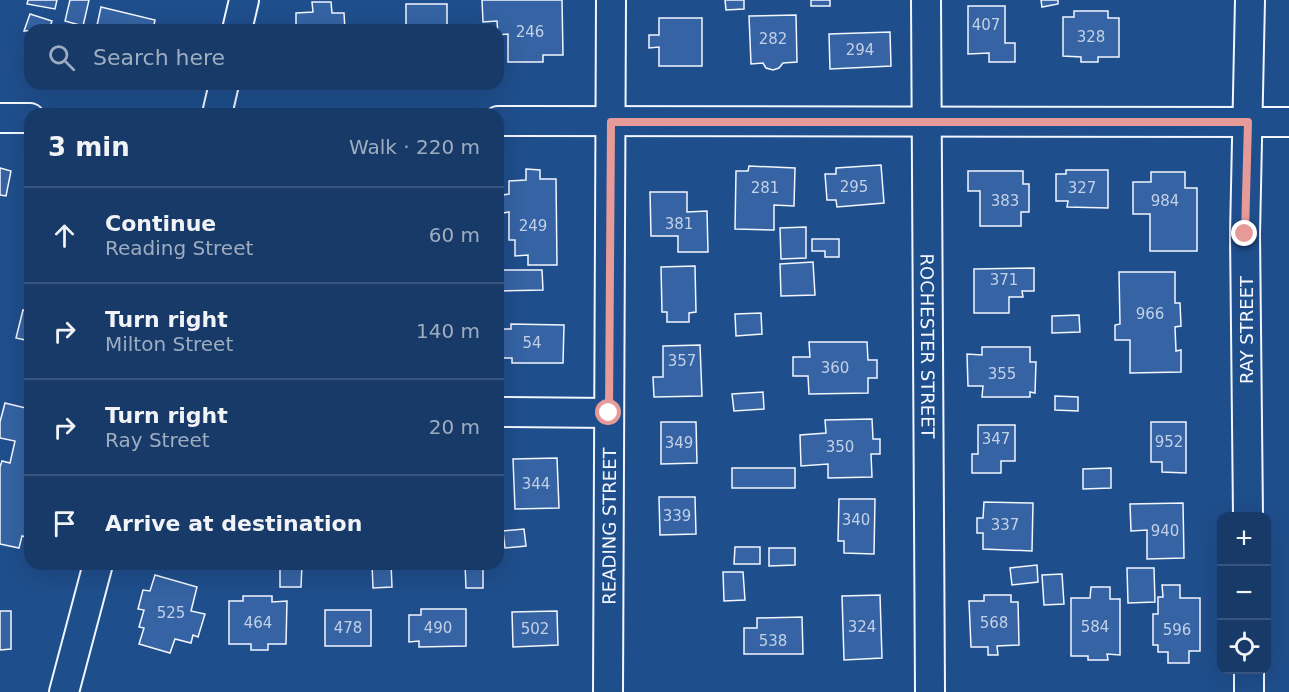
<!DOCTYPE html>
<meta charset="utf-8">
<style>
:root{--surface:#173a69;--page:#20416f;--text:#f1f3f6;--muted:#9eadc0;--line:#36547d}
body{margin:0;font-family:"DejaVu Sans",sans-serif;background:var(--page);color:var(--text)}
.controls{position:absolute;right:18px;bottom:18px;display:grid;overflow:hidden;border-radius:12px;box-shadow:0 6px 24px #0002}
.controls button{width:54px;height:54px;display:grid;place-items:center;padding:0;border:0;border-bottom:2px solid var(--line);background:var(--surface);color:var(--text);font:30px sans-serif}
.stop{position:absolute;width:18px;height:18px;margin:-14px;border:4px solid #e69b98;border-radius:50%;background:#fff}
.stop.end{background:#e69b98;border-color:#fff;box-shadow:0 2px 6px #0008}
.list{margin:0;padding:0;list-style:none}
h2{display:flex;justify-content:space-between;align-items:center;height:78px;margin:0;padding:0 24px;font-size:26px}
h2 small{font-size:20px;font-weight:400;color:var(--muted)}
.list li{display:grid;grid-template-columns:39px 1fr auto;gap:18px;align-items:center;box-sizing:border-box;height:96px;padding:0 24px;border-top:2px solid var(--line)}
.list b{display:block;font-size:22px;white-space:nowrap}
.list p{margin:0;font-size:20px;white-space:nowrap;color:var(--muted)}
.list em{font-size:20px;font-style:normal;color:var(--muted)}
.icon{flex:none;width:33px;height:33px;fill:none;stroke:currentColor;stroke-width:2;stroke-linecap:round;stroke-linejoin:round}
.map{position:relative;flex:none;width:1289px;height:692px;overflow:hidden}
.search{position:absolute;background:var(--surface);box-shadow:0 6px 24px #0002;left:24px;top:24px;width:480px;height:66px;display:flex;align-items:center;gap:15px;box-sizing:border-box;padding:0 21px;border-radius:18px;color:var(--muted);font-size:22px}
.panel{position:absolute;background:var(--surface);box-shadow:0 6px 24px #0002;left:24px;top:108px;width:480px;height:462px;border-radius:18px}
.map>svg:first-child{display:block}
.building{fill:#3563a3;stroke:#f2f6ff;stroke-width:1.5}
.lines{fill:none;stroke-linecap:round;stroke-linejoin:round}
.street-casing{stroke:#f2f6ff;stroke-width:32}
.street{stroke:#1f4e8c;stroke-width:28}
.route{stroke:#e69b98;stroke-width:8}
.labels{text-anchor:middle;dominant-baseline:central;stroke-width:4.5;stroke-linejoin:round;paint-order:stroke}
.number-label{font-size:15px;fill:#c3d1e8}
.street-label{font-size:18px;fill:#f2f6ff;stroke:#1f4e8c}
</style>
<div class="map">
<svg width="1289" height="692" viewBox="0 0 1289 692">
<rect width="100%" height="100%" fill="#1f4e8c"/>
<path class="building" d="M28,0h29l-2,9 -28,-5z
M70,0h19l-6,26 -18,-5z
M482,0h80l1,55h-20v7h-35v-28l-10,1 -1,-14 -14,1z
M725,0h19v9l-18,1z
M811,0h19v6h-19z
M1041,0h17v4l-16,3z
M312,2h19l1,11h12l1,17h-62l13,-1v-16l17,-1z
M406,4h41v26h-41z
M968,6h37v37h10v19h-26v-9l-21,1z
M101,7l54,13 -2,10h-57z
M1074,11h34v7h11v39h-21v5h-17v-5l-18,-1v-39h11z
M30,14l22,7 -3,9 -25,1z
M796,15l1,47 -14,1 -4,5 -6,2 -7,-2 -3,-5 -12,1 -2,-48z
M659,18h43v48h-43v-19l-10,1v-13h10z
M890,32l1,34 -61,3 -1,-35z
M881,165l3,38 -47,4 -1,-7h-9l-2,-26h11v-6z
M749,166l46,2 -1,38 -20,-1v25l-39,-1 1,-58h12z
M0,168l11,3 -5,25 -6,-1z
M526,169l14,1v9h16l1,86h-29v-10l-13,1v-16h-6v-28l-6,1v-18l6,-1v-13l17,-1z
M1066,170h42v38l-41,-1 1,-6h-12v-27h10z
M968,171h55v13h6v28h-8v14h-41v-35h-12z
M1151,172h34v16h12v63h-47v-37h-17v-32h18z
M650,192h37v20l20,-1 1,41h-30v-16h-27z
M806,227v31l-25,1 -1,-31z
M812,239h27v18h-14v-6h-13z
M813,262l2,33 -34,1 -1,-32z
M695,266l1,46 -7,1v9h-22v-10h-5l-1,-45z
M1034,268v23h-12l1,6h-14v16h-35v-44z
M498,270h44l1,20 -45,1z
M1119,272h56v31h5l1,23 -6,1 1,24 5,-1v22l-51,1v-33h-15v-15l5,-1z
M23,310l7,2v29l-14,-3z
M761,313l1,21 -26,2 -1,-22z
M1079,315l1,17 -28,1v-17z
M511,324l53,1 -1,38h-51v-5h-12l1,-29h10z
M809,342h58l1,18h9v18h-9v15l-59,1 -1,-18h-15v-19h17z
M700,345l2,51 -48,1 -1,-20h10v-31z
M982,347h48v15h6l-1,31 -5,-1v5h-48l1,-11h-15l-1,-32 15,1z
M763,392l1,17 -30,2 -2,-17z
M1055,396l23,1v14l-23,-1z
M5,403l25,6v129l-8,-2 -3,12 -19,-4v-77l2,-6 8,2 5,-22 -15,-3v-16z
M872,419l1,20h7v15h-9l1,23 -44,1v-14l-27,2 -1,-31 26,-2 -1,-13z
M661,422h35l1,41 -36,1z
M1151,422h35v51l-24,-1v-10h-11z
M978,425h37v36h-14v12h-29v-19h6z
M557,458l2,50 -44,1 -2,-50z
M732,468h63v20h-63z
M1111,468v20l-28,1v-20z
M659,497h36l1,37 -36,1z
M839,499h36l-1,55 -30,-1v-12h-6z
M984,502l49,1 -1,48 -49,-2v-16h-6v-15h6z
M1183,503l1,55 -37,1v-29l-16,1 -1,-27z
M524,529l2,17 -21,2 -2,-17z
M735,547h25v17h-26z
M769,548h26v17l-26,1z
M280,564h22l-1,23h-21z
M372,564h19l1,23 -19,1z
M465,564h18v24h-17z
M1037,565l1,17 -26,3 -2,-17z
M1127,568h27l1,34 -27,1z
M723,572h20l2,28 -21,1z
M1062,574l2,30 -20,1 -2,-30z
M155,575l42,12 -6,24 14,3 -7,23 -5,-2 -2,8 -16,-4 -5,14 -31,-9 5,-16 -5,-1 5,-17 -6,-1 5,-19 7,1z
M1162,585h18v13h20v53h-11v12h-21v-11h-10v-7h-5v-31h5v-17h5z
M1091,587h19v12h10v56l-13,-1 1,6h-20v-4h-17v-58h19z
M880,595l2,63 -38,2 -2,-64z
M984,595h27v7h7l1,43 -22,1 1,9h-10v-8h-17l-2,-46h15z
M243,596h29v6l15,-1 -1,43h-18v6h-17v-6h-22v-43h14z
M421,609h45v37l-47,1v-6l-10,1v-27h12z
M325,610h46v36h-46z
M0,611h11v38l-11,1z
M557,611l1,34 -45,2 -1,-35z
M802,617l1,37h-59v-26h13v-10z"/>
<g class="lines">
<defs>
<g id="street">
<path id="s1" d="M926,0l4,692"/>
<path d="M237,30l7,-30"/>
<path d="M217,114l7,-30"/>
<path d="M0,118h30"/>
<path d="M498,121l791,1"/>
<path d="M498,412l111,1"/>
<path d="M1248,516l-3,-282 5,-234"/>
<path d="M1249,670v22"/>
<path d="M64,692l34,-128"/>
<path id="s2" d="M608,692l3,-692"/>
</g>
</defs>
<use href="#street" class="street-casing"/>
<use href="#street" class="street"/>
</g>
<g class="lines">
<path class="route" d="M609,413l2,-291h637l-3,112"/>
</g>
<g class="labels">
<g class="number-label">
<text x="986" y="25">407</text>
<text x="530" y="32">246</text>
<text x="1091" y="37">328</text>
<text x="773" y="39">282</text>
<text x="860" y="50">294</text>
<text x="854" y="187">295</text>
<text x="765" y="188">281</text>
<text x="1082" y="188">327</text>
<text x="1005" y="201">383</text>
<text x="1165" y="201">984</text>
<text x="679" y="224">381</text>
<text x="533" y="226">249</text>
<text x="1004" y="280">371</text>
<text x="1150" y="314">966</text>
<text x="532" y="343">54</text>
<text x="682" y="361">357</text>
<text x="835" y="368">360</text>
<text x="1002" y="374">355</text>
<text x="996" y="439">347</text>
<text x="1169" y="442">952</text>
<text x="679" y="443">349</text>
<text x="840" y="447">350</text>
<text x="536" y="484">344</text>
<text x="677" y="516">339</text>
<text x="856" y="520">340</text>
<text x="1005" y="525">337</text>
<text x="1165" y="531">940</text>
<text x="171" y="613">525</text>
<text x="258" y="623">464</text>
<text x="994" y="623">568</text>
<text x="862" y="627">324</text>
<text x="1095" y="627">584</text>
<text x="348" y="628">478</text>
<text x="438" y="628">490</text>
<text x="535" y="629">502</text>
<text x="1177" y="630">596</text>
<text x="773" y="641">538</text>
</g>
<g class="street-label">
<text transform="translate(1246 330) rotate(-90)">RAY STREET</text>
<text stroke="none"><textPath href="#s1" startOffset="346">ROCHESTER STREET</textPath></text>
<text stroke="none"><textPath href="#s2" startOffset="166">READING STREET</textPath></text>
</g>
</g>
</svg>
<div class="controls">
<button>+</button>
<button>−</button>
<button><svg class="icon" aria-label="locate" viewBox="0 0 24 24"><circle cx="12" cy="12" r="6"/><path d="M12 2v4M12 18v4M2 12h4M18 12h4"/></svg></button>
</div>
<div class="stop" style="left:609px;top:413px"></div>
<div class="stop end" style="left:1245px;top:234px"></div>
<div class="search"><svg class="icon" aria-label="search" viewBox="0 0 24 24"><circle cx="10" cy="10" r="6"/><path d="M15 15l6 6"/></svg>Search here</div>
<section class="panel">
<h2>3 min<small>Walk · 220 m</small></h2>
<ul class="list">
<li><svg class="icon" aria-label="ahead" viewBox="0 0 24 24"><path d="M12 20V5M6 11l6-6 6 6"/></svg><div><b>Continue</b><p>Reading Street</p></div><em>60 m</em></li>
<li><svg class="icon" aria-label="right" viewBox="0 0 24 24"><path d="M7 20v-9h11M14 6l5 5-5 5"/></svg><div><b>Turn right</b><p>Milton Street</p></div><em>140 m</em></li>
<li><svg class="icon" aria-label="right" viewBox="0 0 24 24"><path d="M7 20v-9h11M14 6l5 5-5 5"/></svg><div><b>Turn right</b><p>Ray Street</p></div><em>20 m</em></li>
<li><svg class="icon" aria-label="arrive" viewBox="0 0 24 24"><path d="M6 21V4h12l-3 4 3 4H6"/></svg><div><b>Arrive at destination</b></div></li>
</ul>
</section>
</div>
